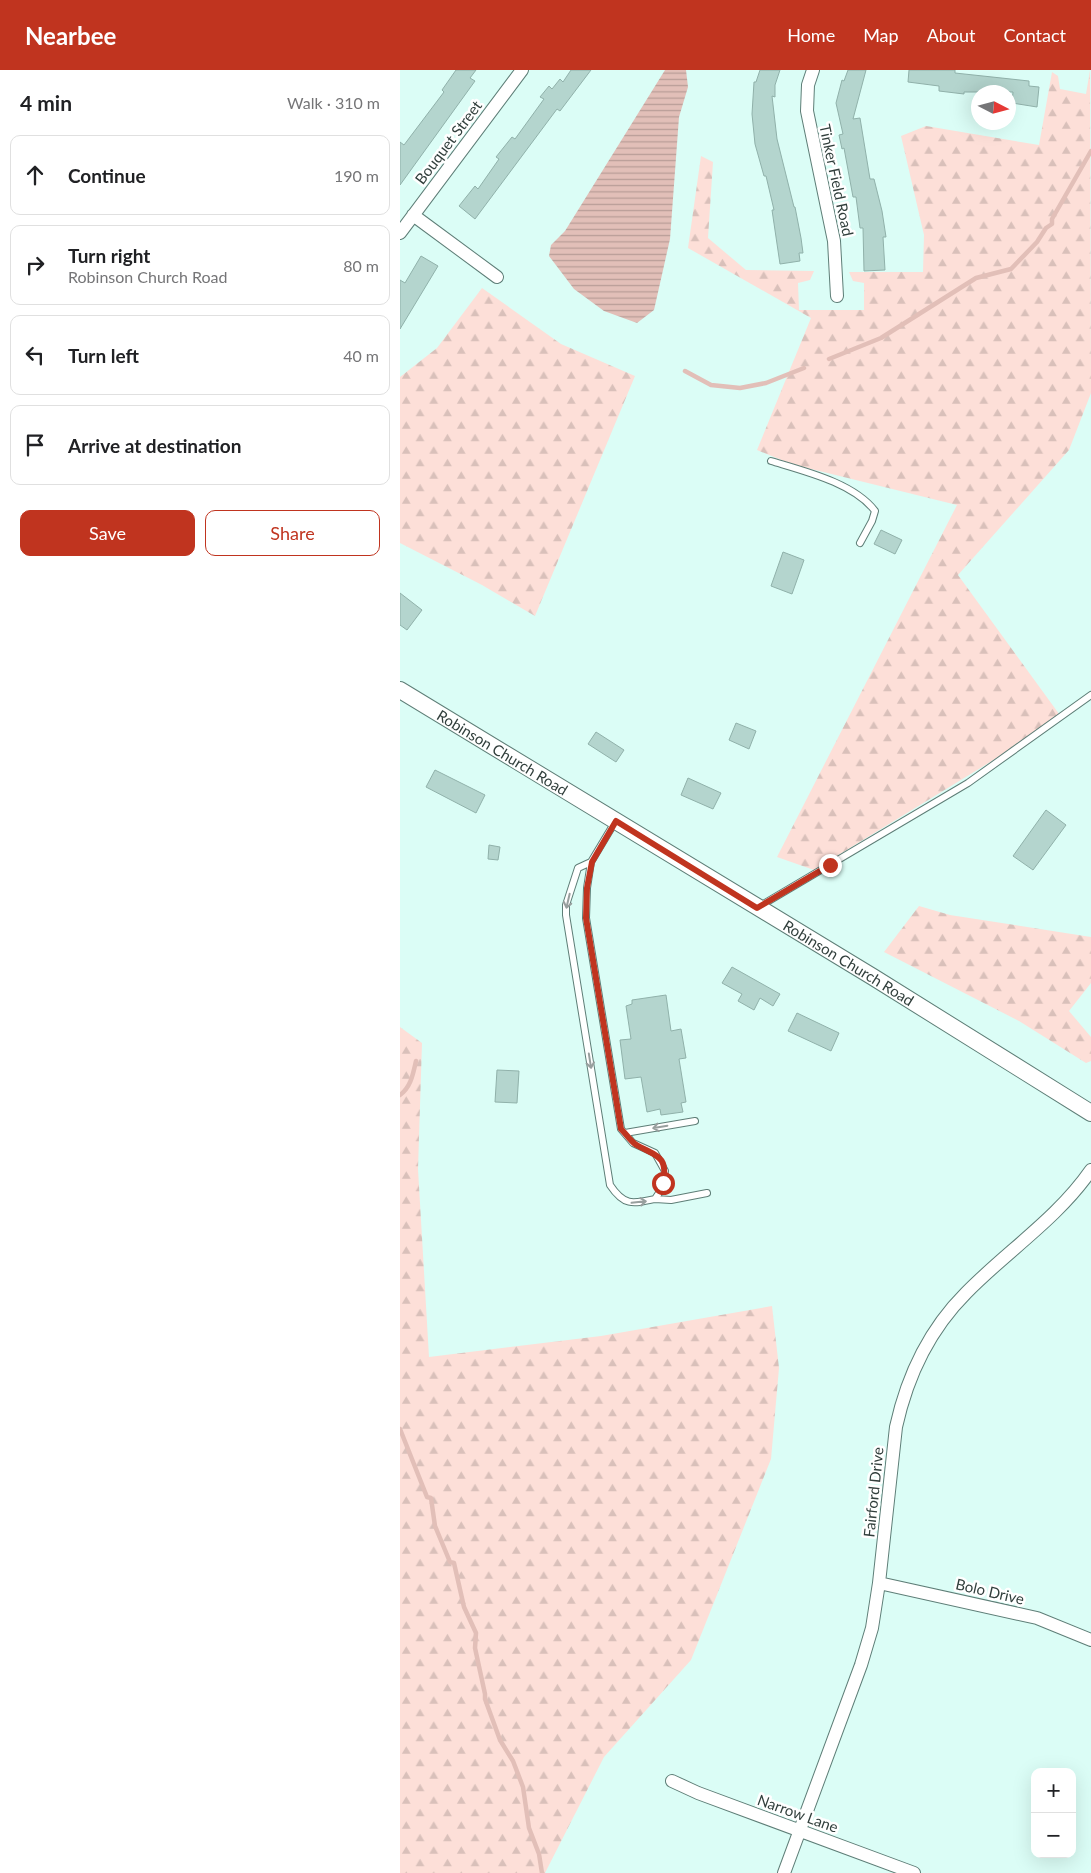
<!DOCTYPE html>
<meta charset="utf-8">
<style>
:root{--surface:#fff;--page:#f2f2f2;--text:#202124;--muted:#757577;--line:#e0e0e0;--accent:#c0341f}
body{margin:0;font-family:Lato,sans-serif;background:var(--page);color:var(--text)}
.controls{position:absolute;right:15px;bottom:15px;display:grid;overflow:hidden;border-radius:10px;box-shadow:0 5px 20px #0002}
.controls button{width:45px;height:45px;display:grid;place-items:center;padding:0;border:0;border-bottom:1px solid var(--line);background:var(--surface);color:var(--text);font:25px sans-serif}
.compass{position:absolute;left:571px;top:15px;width:45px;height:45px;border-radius:50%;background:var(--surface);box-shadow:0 5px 20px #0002;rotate:96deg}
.stop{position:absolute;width:15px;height:15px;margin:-11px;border:4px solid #c0341f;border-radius:50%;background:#fff}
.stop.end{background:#c0341f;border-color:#fff;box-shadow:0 1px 5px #0008}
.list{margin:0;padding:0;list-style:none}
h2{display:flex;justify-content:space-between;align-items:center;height:65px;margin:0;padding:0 20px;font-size:21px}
h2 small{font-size:16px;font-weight:400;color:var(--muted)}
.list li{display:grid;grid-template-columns:32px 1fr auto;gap:15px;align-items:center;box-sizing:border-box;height:80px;margin:0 10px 10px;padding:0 10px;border:1px solid var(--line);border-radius:10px}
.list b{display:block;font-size:19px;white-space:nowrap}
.list p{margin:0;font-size:16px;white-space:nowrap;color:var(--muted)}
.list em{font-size:16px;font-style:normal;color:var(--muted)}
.actions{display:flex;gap:10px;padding:15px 20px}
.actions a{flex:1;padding:11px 0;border:1px solid var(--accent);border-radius:10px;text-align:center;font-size:18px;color:var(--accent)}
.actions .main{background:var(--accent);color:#fff}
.icon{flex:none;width:28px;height:28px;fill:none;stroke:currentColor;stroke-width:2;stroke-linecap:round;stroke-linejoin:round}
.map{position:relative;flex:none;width:691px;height:1803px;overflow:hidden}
header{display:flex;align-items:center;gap:30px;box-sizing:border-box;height:70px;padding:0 25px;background:var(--accent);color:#fff}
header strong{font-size:24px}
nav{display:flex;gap:28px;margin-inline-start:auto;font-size:18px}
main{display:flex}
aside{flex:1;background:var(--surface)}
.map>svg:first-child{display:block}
.forest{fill:url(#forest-firs)}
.water{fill:url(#water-rules)}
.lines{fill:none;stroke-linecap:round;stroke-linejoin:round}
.stream{stroke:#e2bfb8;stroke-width:4.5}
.building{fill:#b4d5ce;stroke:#90b1aa}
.service-casing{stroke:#5e7e77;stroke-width:8}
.minor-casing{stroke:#5e7e77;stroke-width:14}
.tertiary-casing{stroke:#5e7e77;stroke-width:18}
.service{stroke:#fff;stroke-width:6}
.minor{stroke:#fff;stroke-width:12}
.tertiary{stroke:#fff;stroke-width:16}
.oneway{stroke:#989f9e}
.route{stroke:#c0341f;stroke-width:6}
.labels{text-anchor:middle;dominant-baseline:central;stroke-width:5;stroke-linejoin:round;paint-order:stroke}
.street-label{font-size:15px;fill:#313f3c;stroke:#fff}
</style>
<header>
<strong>Nearbee</strong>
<nav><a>Home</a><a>Map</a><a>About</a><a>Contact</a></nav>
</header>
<main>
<aside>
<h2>4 min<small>Walk · 310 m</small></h2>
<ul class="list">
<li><svg class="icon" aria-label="ahead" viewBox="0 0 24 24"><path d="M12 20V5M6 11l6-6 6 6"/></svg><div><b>Continue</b></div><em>190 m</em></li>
<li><svg class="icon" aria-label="right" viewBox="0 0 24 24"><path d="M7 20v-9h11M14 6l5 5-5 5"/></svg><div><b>Turn right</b><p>Robinson Church Road</p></div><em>80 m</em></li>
<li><svg class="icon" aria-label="left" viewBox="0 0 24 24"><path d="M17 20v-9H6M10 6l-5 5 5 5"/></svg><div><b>Turn left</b></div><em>40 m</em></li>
<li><svg class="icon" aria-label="arrive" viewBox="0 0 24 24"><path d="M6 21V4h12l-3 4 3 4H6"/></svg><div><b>Arrive at destination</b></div></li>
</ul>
<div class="actions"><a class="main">Save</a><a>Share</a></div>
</aside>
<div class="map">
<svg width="691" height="1803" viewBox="0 0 691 1803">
<defs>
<pattern id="forest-firs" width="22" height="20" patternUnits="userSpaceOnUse" patternTransform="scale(1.25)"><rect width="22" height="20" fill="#fddfd8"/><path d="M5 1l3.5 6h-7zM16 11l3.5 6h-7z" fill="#d9c0ba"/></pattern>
<pattern id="water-rules" width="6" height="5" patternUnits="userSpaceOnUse" patternTransform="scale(1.25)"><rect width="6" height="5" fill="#e2bfb8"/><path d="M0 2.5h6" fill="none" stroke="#b89d97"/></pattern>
</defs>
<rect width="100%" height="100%" fill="#dbfdf6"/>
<path class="forest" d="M690,0l1,323 -22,57 -111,125 104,143 -248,152 -37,-13 180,-352 -166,-41 -34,-14 54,-132 -123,-70 13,-92 12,6 -5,76 38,32 68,1 -4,9 -12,3 1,27h65v-27l-11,-2 -4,-9h74l1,-37 -23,-99 25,-10 113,19 13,-73 6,4 2,13 26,5z
M82,218l79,56 74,32 -100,240 -53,-31 -82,-42v-166l37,-29z
M519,836l31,9 141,22v46l-22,28 22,26v24l-5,2 -67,-42 -135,-69z
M0,957l22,16 -4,126 11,188 172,-21 171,-30 7,62 -8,91 -80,201 -87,97 -59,116h-145z"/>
<path class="water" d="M265,0h21l2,17 -9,30 -9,122 -16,71 -17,13 -33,-12 -30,-22 -25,-33 2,-11 14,-14z"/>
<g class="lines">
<path class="stream" d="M429,289l52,-21 95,-60 35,-9 26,-27 9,-14 6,-4v-5l39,-68
M285,301l26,14 29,3 26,-5 38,-15
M0,1025c11,-8 13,-21 16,-34
M0,1359l27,68 4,1 4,28 15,36 4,1 10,44 12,26 -1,15 10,46v5l15,41 13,21 10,26 6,41 10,26 3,19"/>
</g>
<path class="building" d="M56,0h20l-6,8 5,3 -75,104v-43l4,3 40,-53 -2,-2z
M171,0h20l-31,41 -3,-2 -82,110 -16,-13 16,-20 3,3 21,-30 -3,-2 16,-20 3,2 29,-40 -4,-2 9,-11 3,3 8,-10 3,3z
M360,0h20l-5,15v12l-3,-1 5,43 17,68h1l6,31 2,15h-4l1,8 -20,3 -8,-54h2l-8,-34h-2l-9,-32 -3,-30 2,-32h2z
M448,0h18l-13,49 7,-1 10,61h4l8,32 4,26h-3l2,33 -21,1 -1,-43h-3l-4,-31h-3l-9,-49 -2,1 -3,-14 4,-1 -7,-31 6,-23 2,1z
M509,0h46v3l74,8v5l10,1 -2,20 -25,-4 1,-11h-49v2l-25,-3v-5l-31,-4z
M21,186l17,10 -38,63v-49l5,3z
M481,460l21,10 -7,14 -21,-10z
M383,482l21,8 -12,34 -21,-8z
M0,523l22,17 -15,20 -7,-5z
M336,653l20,8 -7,18 -20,-9z
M196,662l28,18 -8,12 -28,-18z
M35,700l50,25 -9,18 -50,-26z
M288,708l33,15 -8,16 -32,-14z
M646,740l20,15 -33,45 -20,-14z
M89,775l11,2 -2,13 -10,-1z
M332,897l48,27 -7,12 -13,-8 -6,12 -16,-9 4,-7 -20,-11z
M266,925l5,36 10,-2 5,29 -7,1 7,43 -5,1 2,9 -22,3 -1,-6 -13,3 -6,-35 -16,2 -5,-39 11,-1 -5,-33 6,-2v-4z
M397,943l42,20 -8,18 -43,-20z
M97,1000l22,1 -2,32 -22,-1z"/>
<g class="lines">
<defs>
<path id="service" d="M371,391c33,10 83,22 104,50l-3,10 -12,22
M191,792l-13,6 -12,37v10l44,270c14,21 22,19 45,14l8,-12 2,-16 -10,-18 -22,-10 -12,-14 -35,-211 1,-30 4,-26 24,-40
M360,836l208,-123 123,-88
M225,1063l70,-12
M255,1129l16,1 36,-7"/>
<path id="minor" d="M413,0l-5,15 -1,26 27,130 3,55
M13,145l84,62
M0,163l122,-163
M479,1513l158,35 54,22
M272,1711l26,12 216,80
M384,1803l77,-208 11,-37 7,-45 17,-156c11,-50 33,-97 70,-134 41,-42 91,-74 125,-123"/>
<g id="tertiary">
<path id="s1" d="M0,620l473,287 218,136"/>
</g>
</defs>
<use href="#service" class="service-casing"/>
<use href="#minor" class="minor-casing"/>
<use href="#tertiary" class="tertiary-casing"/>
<use href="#service" class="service"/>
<use href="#minor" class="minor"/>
<use href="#tertiary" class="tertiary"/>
</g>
<defs><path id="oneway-shaft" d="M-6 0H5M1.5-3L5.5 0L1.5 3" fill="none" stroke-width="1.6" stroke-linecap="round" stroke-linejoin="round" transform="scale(1.25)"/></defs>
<g class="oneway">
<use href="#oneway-shaft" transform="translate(168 831) rotate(103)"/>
<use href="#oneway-shaft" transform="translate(190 991) rotate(81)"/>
<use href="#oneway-shaft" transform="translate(260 1057) rotate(170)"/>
<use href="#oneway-shaft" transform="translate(239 1132) rotate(-6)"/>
</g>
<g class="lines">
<path class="route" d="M263,1113c6,-29 -9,-27 -28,-39 -5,-4 -9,-10 -14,-15l-35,-211 1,-30 5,-26 24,-41 141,87 73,-43"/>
</g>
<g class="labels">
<g class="street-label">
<text transform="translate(48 72) rotate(-53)">Bouquet Street</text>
<text transform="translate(437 110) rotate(78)">Tinker Field Road</text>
<text stroke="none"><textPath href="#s1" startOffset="120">Robinson Church Road</textPath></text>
<text stroke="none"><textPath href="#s1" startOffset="525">Robinson Church Road</textPath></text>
<text transform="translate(473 1422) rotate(-84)">Fairford Drive</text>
<text transform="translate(590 1521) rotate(13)">Bolo Drive</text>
<text transform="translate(398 1743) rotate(20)">Narrow Lane</text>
</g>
</g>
</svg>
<div class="controls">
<button>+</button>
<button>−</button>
</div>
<svg class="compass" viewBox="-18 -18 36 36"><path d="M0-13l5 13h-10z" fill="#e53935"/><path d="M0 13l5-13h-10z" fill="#757577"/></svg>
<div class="stop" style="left:263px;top:1113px"></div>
<div class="stop end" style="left:430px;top:795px"></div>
</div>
</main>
